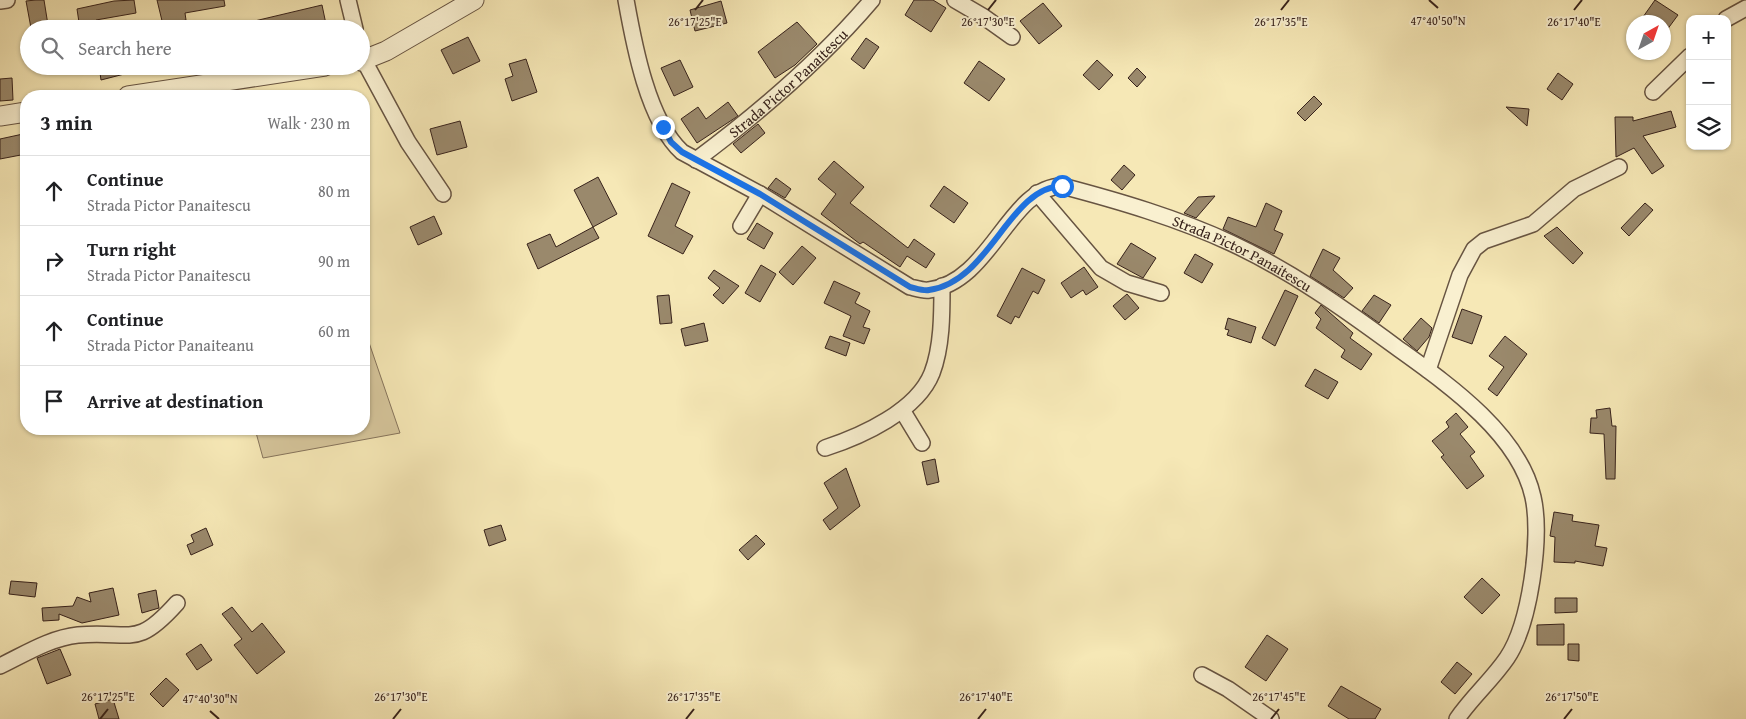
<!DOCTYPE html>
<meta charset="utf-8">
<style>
:root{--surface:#fff;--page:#f2f2f2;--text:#202124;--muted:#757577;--line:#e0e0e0}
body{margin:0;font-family:"Gentium Book Plus",serif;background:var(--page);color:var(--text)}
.controls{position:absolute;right:15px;top:15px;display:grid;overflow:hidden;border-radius:10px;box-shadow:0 1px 4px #0004}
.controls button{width:45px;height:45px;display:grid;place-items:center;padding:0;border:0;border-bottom:1px solid var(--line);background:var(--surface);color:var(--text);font:25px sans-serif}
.compass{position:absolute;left:1626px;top:15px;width:45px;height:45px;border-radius:50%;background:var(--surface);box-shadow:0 1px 4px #0004;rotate:40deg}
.stop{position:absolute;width:15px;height:15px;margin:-11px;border:4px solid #1a73e8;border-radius:50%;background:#fff}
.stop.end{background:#1a73e8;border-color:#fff;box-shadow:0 1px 5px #0008}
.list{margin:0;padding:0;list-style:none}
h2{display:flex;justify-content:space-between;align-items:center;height:65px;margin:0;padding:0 20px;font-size:21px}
h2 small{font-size:16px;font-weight:400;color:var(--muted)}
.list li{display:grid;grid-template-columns:32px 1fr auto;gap:15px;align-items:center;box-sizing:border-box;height:70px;padding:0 20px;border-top:1px solid var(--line)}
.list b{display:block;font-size:19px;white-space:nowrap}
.list p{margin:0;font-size:16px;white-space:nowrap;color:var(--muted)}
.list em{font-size:16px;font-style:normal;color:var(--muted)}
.icon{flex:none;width:28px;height:28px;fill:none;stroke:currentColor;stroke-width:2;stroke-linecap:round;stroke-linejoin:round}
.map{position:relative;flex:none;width:1746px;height:719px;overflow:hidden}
.search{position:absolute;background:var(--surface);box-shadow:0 1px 4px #0004;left:20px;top:20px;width:350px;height:55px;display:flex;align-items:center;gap:12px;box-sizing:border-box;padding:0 18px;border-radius:28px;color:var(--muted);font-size:19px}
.panel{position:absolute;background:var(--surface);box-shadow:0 1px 4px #0004;left:20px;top:90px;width:350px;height:345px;border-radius:20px}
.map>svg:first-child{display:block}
.green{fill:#d6c69c;stroke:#86745c}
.building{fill:#9a896c;stroke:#37221b}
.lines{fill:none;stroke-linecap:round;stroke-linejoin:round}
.minor-casing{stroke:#675442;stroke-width:18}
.tertiary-casing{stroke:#675442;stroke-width:21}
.minor{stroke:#f9f0d0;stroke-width:15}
.tertiary{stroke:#f9f0d0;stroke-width:19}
.route{stroke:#1a73e8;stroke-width:6}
.ticks{fill:none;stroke:#37221b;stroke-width:2}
.labels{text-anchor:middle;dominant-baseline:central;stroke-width:4;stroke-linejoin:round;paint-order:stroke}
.street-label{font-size:15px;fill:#37221b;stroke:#f9f0d0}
.ticks-label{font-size:12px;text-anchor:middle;fill:#37221b;stroke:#f9f0d0;stroke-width:4;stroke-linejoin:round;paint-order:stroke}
</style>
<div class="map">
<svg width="1746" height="719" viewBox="0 0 1746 719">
<rect width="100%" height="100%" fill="#f6e8b6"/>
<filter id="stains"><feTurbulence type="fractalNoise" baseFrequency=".004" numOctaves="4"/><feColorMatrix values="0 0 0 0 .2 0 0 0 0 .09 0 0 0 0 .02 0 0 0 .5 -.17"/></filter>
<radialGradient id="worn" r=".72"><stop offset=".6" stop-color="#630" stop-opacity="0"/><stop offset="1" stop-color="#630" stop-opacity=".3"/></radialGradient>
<path class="green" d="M364,328l36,105 -137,25 -8,-29h109z"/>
<path class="building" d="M36,0h8l4,25 -17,3 -5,-27z
M134,0l2,13 -40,7 1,9h-17l-3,-20 37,-8z
M157,0h67l1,6 -40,7 1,7 -23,5z
M914,0h19l13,8 -15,24 -26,-17z
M1655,0l23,15 -14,19v-12h-13l-8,-5z
M721,1l6,22 -32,8 -5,-21z
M1043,3l19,23 -23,18 -19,-23z
M322,5l5,24h-85v-5z
M797,22l20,22 -22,21 -20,13 -17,-26z
M468,37l12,24 -27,13 -12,-24z
M866,38l13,9 -15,22 -13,-10z
M526,59l11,33 -25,9 -7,-22 8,-3 -4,-12z
M680,60l13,27 -19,9 -13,-28z
M1097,60l16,15 -14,15 -16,-15z
M979,61l26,18 -16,22 -25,-18z
M99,66h37v5l-35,9z
M1137,68l9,9 -9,10 -9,-9z
M1558,73l15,11 -11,16 -15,-11z
M12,78l1,22 -13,1v-22z
M1314,96l8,8 -17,17 -8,-8z
M728,102l10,14 -41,27 -16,-24 17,-12 8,12z
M1506,107l23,2 -2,17z
M1671,111l5,16 -33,9 21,30 -12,8 -18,-26 -18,9 -1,-40h18v4z
M460,121l7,26 -30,8 -7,-26z
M758,124l7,9 -24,20 -8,-9z
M23,134l3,20 -26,5v-20z
M834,161l30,26 -14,16 58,45 6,-9 21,15 -9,14 -19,-12 -7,11 -37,-25 -3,2 -39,-30 15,-20 -18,-15z
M1124,165l11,10 -13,15 -11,-10z
M598,177l19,37 -24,13 -19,-37z
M776,178l15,11 -6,9 -17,-10z
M672,183l18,9 -15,34 18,10 -10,18 -35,-18z
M944,186l24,17 -14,20 -24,-17z
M1215,196l-19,22 -12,-5 14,-16z
M1266,203l16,8 -8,19 9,4 -9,20 -51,-25 5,-12 28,10z
M1645,203l8,7 -24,26 -8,-8z
M434,216l8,18 -24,11 -8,-18z
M757,223l16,10 -9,16 -17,-10z
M593,227l6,11 -61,31 -11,-25 23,-10 6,13z
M1557,227l26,26 -10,11 -29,-28z
M1131,243l25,15 -13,20 -26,-14z
M802,246l14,12 -23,27 -14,-13z
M1323,249l17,9 -7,12 20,18 -9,10 -34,-22z
M1195,254l18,10 -11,19 -18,-10z
M761,265l15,9 -16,28 -15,-9z
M1084,267l14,20 -12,8 -3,-5 -12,8 -10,-15z
M1022,268l23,12 -7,14 -5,-3 -14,27 -4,-2 -4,8 -14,-8z
M714,270l25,16 -16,18 -10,-9 7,-7 -12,-10z
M834,281l26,12 -5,10 15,8 -7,16 7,2 -6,15 -21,-8 8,-20 -27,-13z
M1285,290l13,6 -23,50 -13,-8z
M1127,294l12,14 -14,12 -12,-14z
M669,295l3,28 -12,1 -3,-28z
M1374,295l17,10 -12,18 -17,-12z
M1321,305l32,28 -3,5 22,16 -11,16 -20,-13 4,-7 -29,-22 5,-9 -6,-6z
M1462,309l20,7 -10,28 -20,-7z
M1228,318l28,9 -5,16 -24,-8 2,-5 -4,-1z
M1421,318l11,10 -3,9 -12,14 -14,-12z
M704,323l4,18 -23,5 -4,-17z
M830,336l20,7 -4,13 -21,-8z
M1505,336l22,18 -30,42 -9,-7 16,-22 -15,-11z
M1315,369l23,13 -10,17 -23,-13z
M1610,408l2,18h4l-1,53h-9l-2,-45 -14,-1 1,-15h6l-1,-8z
M1456,413l12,14 -8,7 15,18 -5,4 14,20 -17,13 -26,-32 3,-2 -12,-14 17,-14 -3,-5z
M935,459l4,23 -12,3 -5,-23z
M846,468l14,38 -30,24 -7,-10 15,-12 -14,-25z
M1554,512l19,3 -1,6 27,4 -4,21 12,2 -4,18 -28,-5v2l-21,-1 1,-25 -5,-1z
M501,525l5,15 -17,6 -5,-16z
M206,528l7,17 -22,10 -4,-10 7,-3 -3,-7z
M756,535l9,9 -17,16 -9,-10z
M1482,578l18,17 -18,19 -18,-17z
M11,581l26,2 -2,14 -26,-3z
M113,588l6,27 -37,8 -23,-9v6l-16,1 -1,-13 31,-2 4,-9 14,5 -2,-9z
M156,590l3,18 -17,5 -4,-19z
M1555,598h22v14l-22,1z
M232,607l20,25 10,-9 23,29 -28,22 -23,-29 8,-6 -20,-25z
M1564,624v21h-27v-20z
M1267,635l21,14 -22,32 -21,-14z
M201,644l11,16 -15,10 -11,-16z
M1568,644h11v17l-11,-1z
M60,649l11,26 -24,9 -10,-26z
M1457,662l15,12 -17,20 -14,-12z
M166,678l13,12 -16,17 -13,-13z
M1341,686l40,23 -6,10h-26l-21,-13z
M113,699l6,20h-20l-4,-15z"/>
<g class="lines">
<defs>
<g id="minor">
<path d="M348,0l7,29"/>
<path id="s1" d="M626,0c8,45 22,121 56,152l78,42 150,93c5,1 13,4 19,3 62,-8 80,-103 133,-104 57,15 115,32 169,57 60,28 112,65 165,104 50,36 123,86 137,150 9,40 -3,127 -26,161 -15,22 -35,39 -50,61"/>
<path d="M955,0l29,17 28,20"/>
<path d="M0,1l7,-1"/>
<path d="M1726,19l20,-11"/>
<path d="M361,55l47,87 35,52"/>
<path d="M1653,92l37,-36"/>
<path id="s2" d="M696,160c63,-47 125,-100 176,-160"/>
<path d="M1037,193l64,75 26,15 34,10"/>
<path d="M741,226l19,-32"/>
<path d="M1428,370l32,-95 14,-26 10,-8 49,-17 41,-35 45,-22"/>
<path d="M902,410l20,33"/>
<path d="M825,448c37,-12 92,-37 107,-75 10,-26 10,-59 10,-87"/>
<path d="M0,666c25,-12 50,-28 78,-31 54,-5 57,15 99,-32"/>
<path d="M1202,675l26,14 43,30"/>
</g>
<path id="tertiary" d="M361,61l25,-10 88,-51
M128,96l197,-30
M0,116l26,-4"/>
</defs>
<use href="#minor" class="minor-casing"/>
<use href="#tertiary" class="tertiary-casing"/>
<use href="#minor" class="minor"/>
<use href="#tertiary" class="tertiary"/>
</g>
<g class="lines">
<path class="route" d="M663,127l8,15 11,10 78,42 150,93c5,1 13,4 19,3 61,-8 80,-103 133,-104"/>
</g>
<path class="ticks" d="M1429,0l9,8M695,10l8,-10M988,10l8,-10M1281,10l8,-10M1574,10l8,-10M210,711l9,8M100,719l8,-10M393,719l8,-10M686,719l8,-10M978,719l8,-10M1271,719l8,-10M1564,719l8,-10"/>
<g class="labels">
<g class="street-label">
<text stroke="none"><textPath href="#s2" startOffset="120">Strada Pictor Panaitescu</textPath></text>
<text stroke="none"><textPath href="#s1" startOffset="816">Strada Pictor Panaitescu</textPath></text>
</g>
</g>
<g class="ticks-label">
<text x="1438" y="25">47°40'50"N</text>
<text x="695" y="26">26°17'25"E</text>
<text x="988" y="26">26°17'30"E</text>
<text x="1281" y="26">26°17'35"E</text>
<text x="1574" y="26">26°17'40"E</text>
<text x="108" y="701">26°17'25"E</text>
<text x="401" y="701">26°17'30"E</text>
<text x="694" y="701">26°17'35"E</text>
<text x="986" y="701">26°17'40"E</text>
<text x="1279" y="701">26°17'45"E</text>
<text x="1572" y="701">26°17'50"E</text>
<text x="210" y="703">47°40'30"N</text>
</g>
<rect width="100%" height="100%" filter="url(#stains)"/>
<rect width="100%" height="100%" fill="url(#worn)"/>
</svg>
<div class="controls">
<button>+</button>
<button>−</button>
<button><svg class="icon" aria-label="layers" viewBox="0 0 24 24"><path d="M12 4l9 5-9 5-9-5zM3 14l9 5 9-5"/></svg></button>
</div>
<svg class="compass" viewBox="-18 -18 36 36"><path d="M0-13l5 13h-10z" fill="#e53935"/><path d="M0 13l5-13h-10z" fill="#757577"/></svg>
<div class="stop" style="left:1062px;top:186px"></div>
<div class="stop end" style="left:663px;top:127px"></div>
<div class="search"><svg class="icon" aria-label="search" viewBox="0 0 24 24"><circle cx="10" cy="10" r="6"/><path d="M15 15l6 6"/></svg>Search here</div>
<section class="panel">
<h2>3 min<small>Walk · 230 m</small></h2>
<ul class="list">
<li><svg class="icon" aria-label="ahead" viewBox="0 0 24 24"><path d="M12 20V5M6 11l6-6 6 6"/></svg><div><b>Continue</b><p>Strada Pictor Panaitescu</p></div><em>80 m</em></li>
<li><svg class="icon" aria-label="right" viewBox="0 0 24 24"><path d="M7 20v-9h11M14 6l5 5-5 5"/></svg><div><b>Turn right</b><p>Strada Pictor Panaitescu</p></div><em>90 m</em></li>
<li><svg class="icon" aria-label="ahead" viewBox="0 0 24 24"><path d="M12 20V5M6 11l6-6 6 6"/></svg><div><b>Continue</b><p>Strada Pictor Panaiteanu</p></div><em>60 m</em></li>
<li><svg class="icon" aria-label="arrive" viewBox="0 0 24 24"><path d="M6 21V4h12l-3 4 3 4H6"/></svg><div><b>Arrive at destination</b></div></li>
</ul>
</section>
</div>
